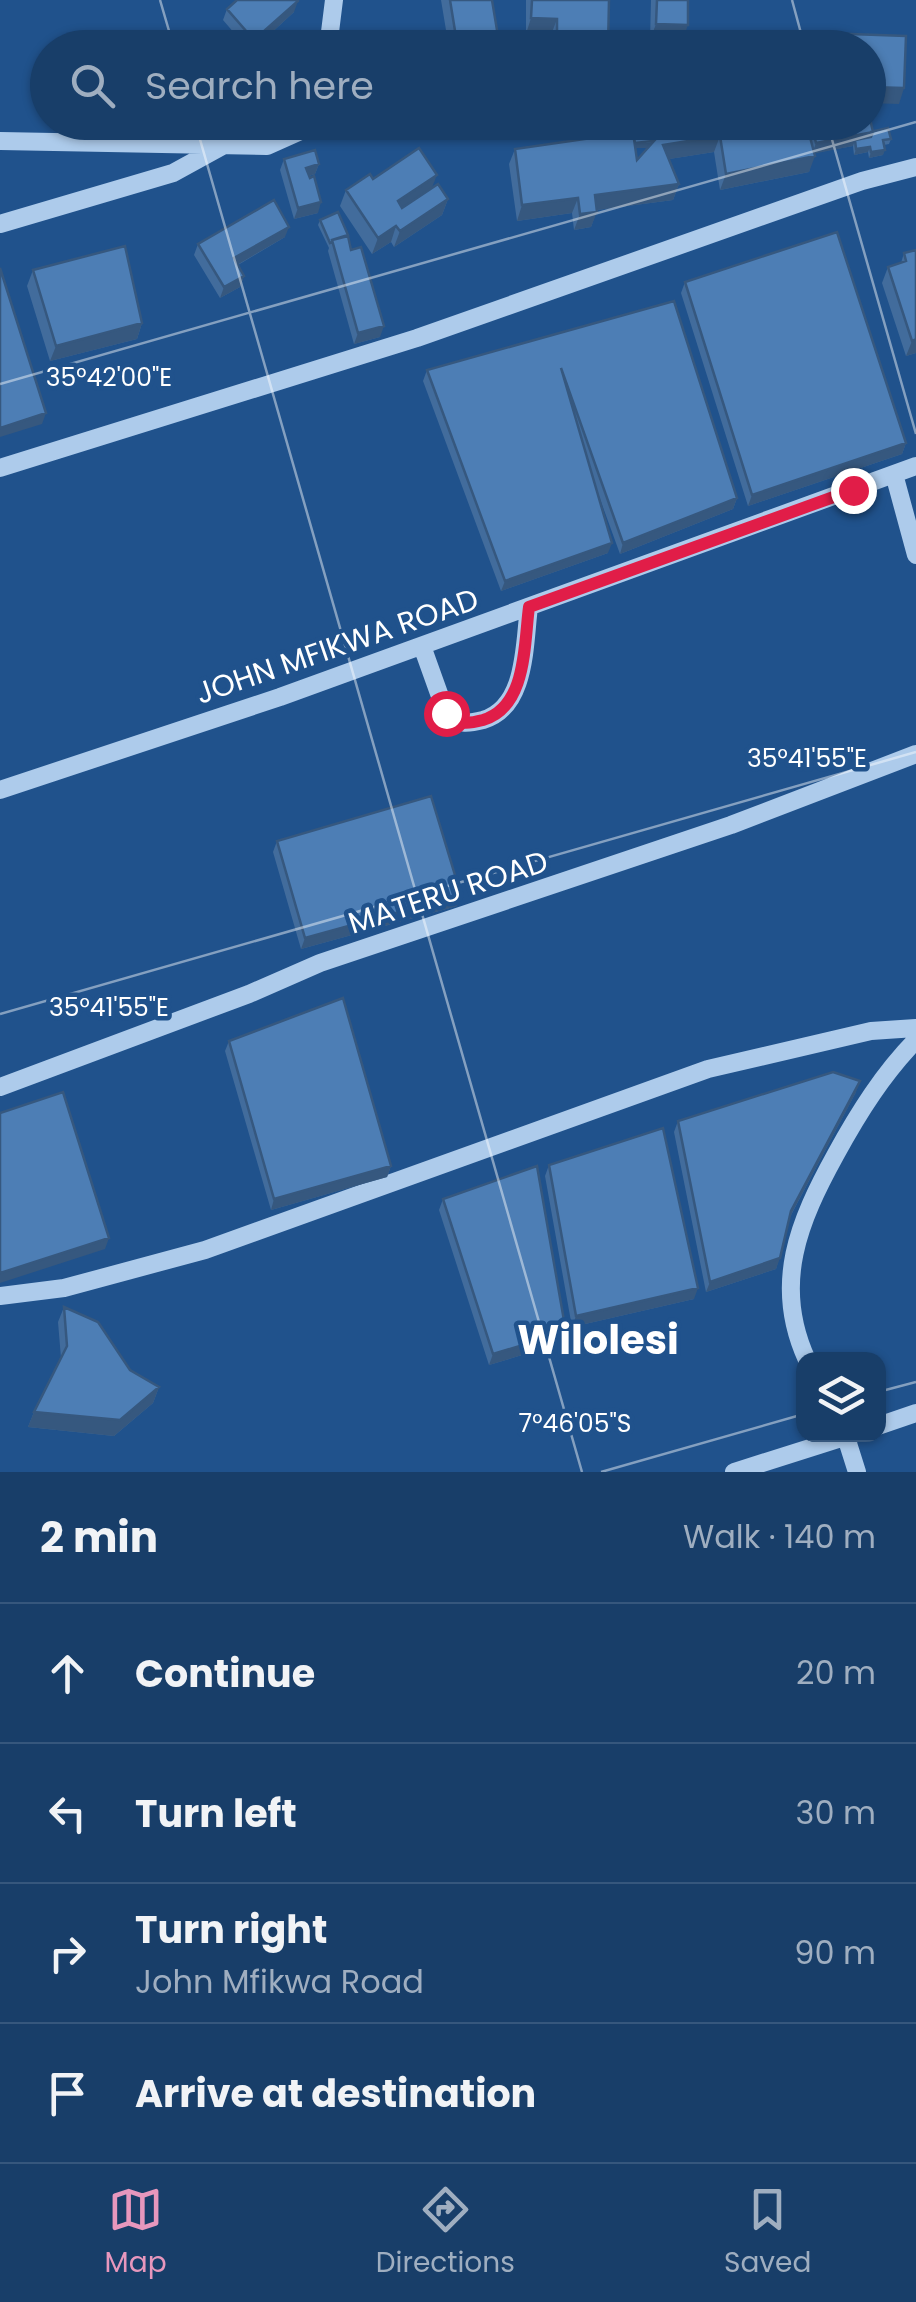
<!DOCTYPE html>
<meta charset="utf-8">
<style>
:root{--surface:#183e69;--page:#254971;--text:#f1f3f6;--muted:#9faec0;--line:#36577d;--accent:#e797bd}
body{margin:0;font-family:Poppins,sans-serif;background:var(--page);color:var(--text)}
.controls{position:absolute;right:30px;bottom:30px;display:grid;overflow:hidden;border-radius:20px;box-shadow:0 2px 8px #0004}
.controls button{width:90px;height:90px;display:grid;place-items:center;padding:0;border:0;border-bottom:2px solid var(--line);background:var(--surface);color:var(--text);font:50px sans-serif}
.stop{position:absolute;width:30px;height:30px;margin:-22px;border:8px solid #e11d48;border-radius:50%;background:#fff}
.stop.end{background:#e11d48;border-color:#fff;box-shadow:0 2px 10px #0008}
.list{margin:0;padding:0;list-style:none}
h2{display:flex;justify-content:space-between;align-items:center;height:130px;margin:0;padding:0 40px;font-size:42px}
h2 small{font-size:32px;font-weight:400;color:var(--muted)}
.list li{display:grid;grid-template-columns:65px 1fr auto;gap:30px;align-items:center;box-sizing:border-box;height:140px;padding:0 40px;border-top:2px solid var(--line)}
.list b{display:block;font-size:38px;white-space:nowrap}
.list p{margin:0;font-size:32px;white-space:nowrap;color:var(--muted)}
.list em{font-size:32px;font-style:normal;color:var(--muted)}
.icon{flex:none;width:55px;height:55px;fill:none;stroke:currentColor;stroke-width:2;stroke-linecap:round;stroke-linejoin:round}
.map{position:relative;flex:none;width:916px;height:1472px;overflow:hidden}
.search{position:absolute;background:var(--surface);box-shadow:0 2px 8px #0004;left:30px;right:30px;top:30px;height:110px;display:flex;align-items:center;gap:25px;box-sizing:border-box;padding:0 35px;border-radius:55px;color:var(--muted);font-size:38px}
.sheet{height:690px;background:var(--surface)}
nav{display:flex;justify-content:space-around;align-items:center;box-sizing:border-box;height:140px;border-top:2px solid var(--line);background:var(--surface);font-size:28px;color:var(--muted)}
nav a{display:grid;justify-items:center;gap:5px}
nav .on{color:var(--accent)}
.map>svg:first-child{display:block}
.lines{fill:none;stroke-linecap:round;stroke-linejoin:round}
.minor{stroke:#adcbeb;stroke-width:18}
.wall{fill:#426c9c;fill-rule:evenodd}
.shaded-wall{fill:#36587f}
.building{fill:#4d7eb5;stroke:#36587f;stroke-width:2.5}
.route{stroke:#e11d48;stroke-width:12}
.ticks{fill:none;stroke:#fff;stroke-width:2.5;stroke-opacity:0.45}
.labels{text-anchor:middle;dominant-baseline:central;stroke-width:9;stroke-linejoin:round;paint-order:stroke}
.street-label{font-size:30px;fill:#fff;stroke:#20528c}
.district-label{font-size:40px;font-weight:bold;fill:#fff;stroke:#20528c}
.ticks-label{font-size:25px;text-anchor:middle;fill:#fff;stroke:#20528c;stroke-width:9;stroke-linejoin:round;paint-order:stroke}
</style>
<div class="map">
<svg width="916" height="1472" viewBox="0 0 916 1472">
<rect width="100%" height="100%" fill="#20528c"/>
<g class="lines">
<path class="minor" d="M328,48l6,-48
M0,141l267,5 38,-17 4,-7
M0,224l173,-51 51,-28
M0,468l417,-130 445,-157 54,-14
M894,474l22,81
M422,646l24,67c13,12 21,11 37,7 44,-13 41,-76 46,-113
M0,790l280,-93 636,-231
M0,1087l249,-93 71,-31 411,-138 185,-71
M0,1296l64,-8 141,-38 503,-181 163,-38 45,-3
M807,1360c-35,-76 -8,-139 29,-206 23,-42 47,-80 80,-114
M878,1426l38,-13
M845,1434l12,38
M734,1472l120,-38"/>
</g>
<path class="wall" d="M441,0h51l6,36 -4,12h-45z
M526,0h83l-1,43 17,5 -74,-1v-12l-25,-1z
M651,0h37l-6,41 -32,-1z
M227,9l67,3 -39,36h-8l-24,-28z
M629,122h239l5,9 18,8 -2,5 -5,1 -1,10 -14,3 -1,-6 -14,3 -1,-9 -39,7 -5,19 -89,18 -6,-38 -45,7 10,25 -6,16 -76,10 -6,17 -17,3 -2,-17 -55,8 -8,-57 6,-15 112,-16zM635,148h12l-10,12z
M284,159l35,5 -4,10 -6,2 9,37 -24,6 -14,-49z
M373,179l59,9 16,11 -6,16 -48,32 -3,-5 -19,12 -32,-48 6,-16z
M320,220l31,30 29,87 -26,7 -26,-93 1,-3 -11,-23z
M285,237l-47,28 6,11 -4,11 -20,11 -26,-43 4,-11z
M916,250v103l-10,3 -24,-73 6,-16 13,-4 3,-10z
M33,270l109,53 -5,16 -87,22 -23,-75z
M685,282l221,161 -4,11 -154,52 -67,-213z
M674,301l63,197 -4,11 -113,45 -24,-66 12,65 -107,38 -78,-210 4,-11z
M277,841l180,65 -156,43 -28,-97z
M229,1041l162,125 -4,11 -116,33 -46,-159z
M856,1092l-66,125 -14,52 -70,23 -32,-160 4,-11z
M549,1165l145,134 -122,28 -27,-151z
M443,1199l123,133 -4,11 -73,22 -50,-155z
M64,1307l66,63 29,17 -6,16 -39,33 -86,-9 6,-15 27,-54 -3,-36z"/>
<path class="shaded-wall" d="M298,1l-4,11 -39,36h-3l2,-8z
M531,18l26,1 -6,16 -25,-1z
M656,24l32,1 -6,16 -32,-1z
M557,31l30,1 -5,16 -10,-11 -4,11 -17,-1z
M498,36l-4,12h-39l2,-5z
M868,87l36,1 -5,16 -31,-1z
M873,132l-4,10 -14,-2 -2,6 -41,8 4,-11z
M720,136l-6,16 -57,9 6,-16z
M629,143h24l-2,5h-24z
M870,147l-2,5 -14,3 2,-6z
M885,150l-2,5 -14,3 2,-6z
M815,156l-6,16 -89,18 6,-16z
M319,164l-4,10 -13,4 4,-10z
M437,175l-6,15 -39,27 6,-16z
M679,184l-6,16 -83,11 5,-16z
M578,198l-6,15 -55,8 5,-16z
M448,199l-6,16 -48,32 6,-16z
M321,202l-3,11 -24,6 4,-11z
M597,212l-6,15 -17,3 6,-16z
M396,226l-5,16 -19,12 6,-16z
M289,227l-4,10 -55,32 4,-11z
M244,276l-4,11 -20,11 4,-11z
M142,323l-5,16 -87,22 6,-15z
M384,326l-4,11 -26,7 4,-11z
M916,339v14l-10,3 6,-15z
M46,413l-4,11 -42,13v-9z
M906,443l-4,11 -154,52 4,-11z
M737,498l-4,11 -113,45 3,-11z
M612,543l-4,10 -107,38 4,-10z
M461,895l-4,11 -156,43 4,-11z
M860,1081l-4,11 -69,130 4,-11z
M391,1166l-4,11 -116,33 3,-11z
M109,1238l-4,11 -105,34v-10z
M780,1258l-4,11 -70,23 4,-10z
M698,1288l-4,11 -122,28 4,-11z
M566,1332l-4,11 -73,22 4,-11z
M159,1387l-6,16 -39,33 -86,-9 6,-15z"/>
<path class="building" d="M237,0h61v1l-44,39 -27,-31z
M450,0h42l6,36 -41,7z
M532,0h77l-1,48h-21v-16l-30,-1v-12l-26,-1z
M657,0h31v25l-32,-1z
M794,32l112,4 -2,52 -36,-1v-39h-74z
M572,37h13v11h-13z
M608,43h17v5h-17z
M868,110l5,22 -57,11 -5,-21h57z
M629,122h24v19l-18,2 -2,-11 -4,1z
M659,122h147l9,34 -89,18 -6,-38 -57,9 16,39 -84,11 2,17 -17,2 -2,-16 -56,7 -7,-56 118,-17 4,28 24,-27z
M888,128l3,11 -8,1 2,10 -14,2 -1,-5 -14,2 -1,-9 16,-3 2,-5h-3z
M419,148l18,27 -39,26 4,7 36,-24 10,15 -48,32 -4,-5 -18,12 -32,-48 24,-16 3,5z
M315,150l4,14 -13,4 4,10 4,-2 7,26 -23,6 -14,-49z
M274,200l15,27 -55,31 10,18 -20,11 -26,-43z
M338,212l10,23 -16,5v2l-2,1 -10,-23z
M837,232l69,211 -154,52 -67,-213z
M348,236l3,14 10,-3 23,79 -26,7 -26,-93z
M125,246l17,77 -86,23 -23,-76z
M916,250v89l-4,2 -24,-74 18,-6 -2,-8z
M0,268l46,145 -46,15z
M674,301l63,197 -114,45 -62,-175 51,175 -107,38 -78,-211z
M431,796l30,99 -156,43 -28,-97z
M343,998l48,168 -117,33 -45,-158z
M833,1072l27,9 -69,130 -11,47 -70,24 -32,-161z
M63,1092l46,146 -109,35v-160z
M663,1128l35,160 -122,28 -27,-151z
M537,1166l29,166 -73,22 -50,-155z
M64,1307l34,15 32,48 29,17 -39,33 -86,-8 33,-66z"/>
<g class="lines">
<path class="route" d="M446,713c13,12 21,11 37,7 44,-13 41,-76 46,-113l324,-117"/>
</g>
<path class="ticks" d="M160,0l14,48M792,0l13,48M195,122l387,1350M827,122l89,312M0,384l916,-262M0,1014l916,-262M878,1392l38,-10M601,1472l203,-58"/>
<g class="labels">
<g class="street-label">
<text transform="translate(337 646) rotate(-19)">JOHN MFIKWA ROAD</text>
<text transform="translate(448 892) rotate(-18)">MATERU ROAD</text>
</g>
<g class="district-label">
<text x="598" y="1340">Wilolesi</text>
</g>
</g>
<g class="ticks-label">
<text x="109" y="386">35°42'00"E</text>
<text x="807" y="767">35°41'55"E</text>
<text x="109" y="1016">35°41'55"E</text>
<text x="575" y="1432">7°46'05"S</text>
</g>
</svg>
<div class="controls">
<button><svg class="icon" aria-label="layers" viewBox="0 0 24 24"><path d="M12 4l9 5-9 5-9-5zM3 14l9 5 9-5"/></svg></button>
</div>
<div class="stop" style="left:446px;top:713px"></div>
<div class="stop end" style="left:853px;top:490px"></div>
<div class="search"><svg class="icon" aria-label="search" viewBox="0 0 24 24"><circle cx="10" cy="10" r="6"/><path d="M15 15l6 6"/></svg>Search here</div>
</div>
<section class="sheet">
<h2>2 min<small>Walk · 140 m</small></h2>
<ul class="list">
<li><svg class="icon" aria-label="ahead" viewBox="0 0 24 24"><path d="M12 20V5M6 11l6-6 6 6"/></svg><div><b>Continue</b></div><em>20 m</em></li>
<li><svg class="icon" aria-label="left" viewBox="0 0 24 24"><path d="M17 20v-9H6M10 6l-5 5 5 5"/></svg><div><b>Turn left</b></div><em>30 m</em></li>
<li><svg class="icon" aria-label="right" viewBox="0 0 24 24"><path d="M7 20v-9h11M14 6l5 5-5 5"/></svg><div><b>Turn right</b><p>John Mfikwa Road</p></div><em>90 m</em></li>
<li><svg class="icon" aria-label="arrive" viewBox="0 0 24 24"><path d="M6 21V4h12l-3 4 3 4H6"/></svg><div><b>Arrive at destination</b></div></li>
</ul>
</section>
<nav>
<a class="on"><svg class="icon" aria-label="map" viewBox="0 0 24 24"><path d="M3 6l6-2 6 2 6-2v14l-6 2-6-2-6 2zM9 4v14M15 6v14"/></svg>Map</a>
<a><svg class="icon" aria-label="directions" viewBox="0 0 24 24"><path d="M12 3l9 9-9 9-9-9zM9 14v-3h6M13 9l2 2-2 2"/></svg>Directions</a>
<a><svg class="icon" aria-label="saved" viewBox="0 0 24 24"><path d="M7 4h10v16l-5-4-5 4z"/></svg>Saved</a>
</nav>
